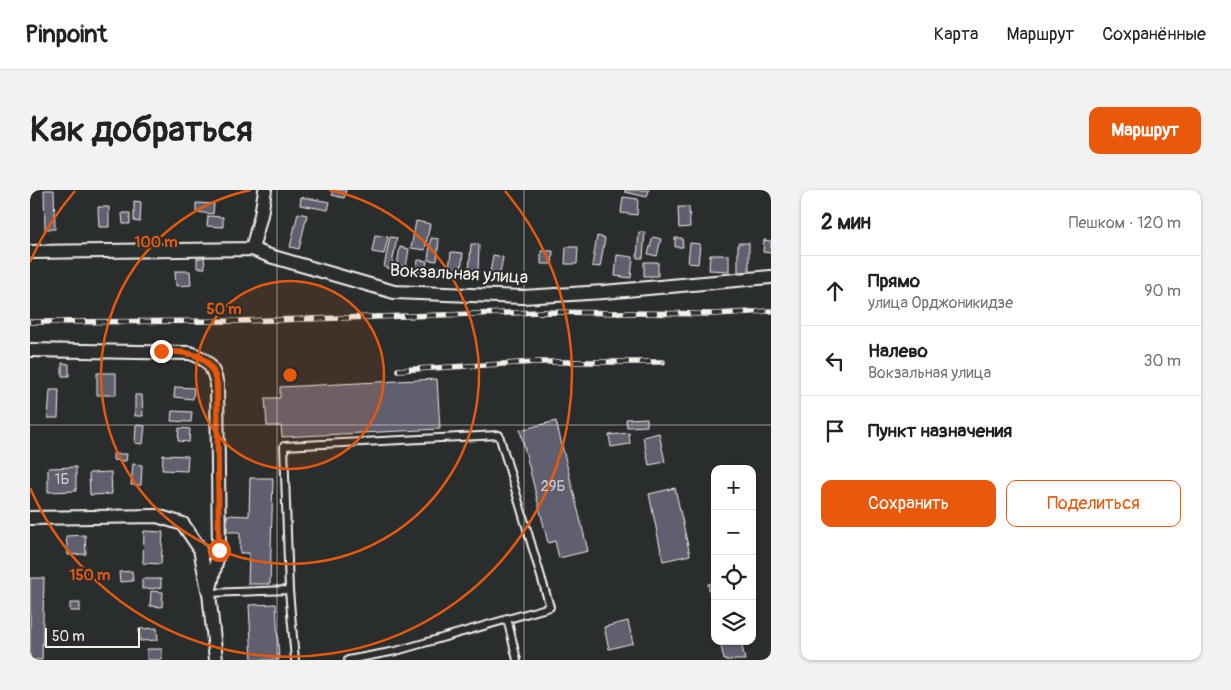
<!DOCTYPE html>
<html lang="ru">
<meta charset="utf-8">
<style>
:root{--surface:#fff;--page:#f2f2f2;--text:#222;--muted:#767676;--line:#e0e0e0;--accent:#ea580c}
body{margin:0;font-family:Pangolin,sans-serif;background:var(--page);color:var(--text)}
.controls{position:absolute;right:15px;bottom:15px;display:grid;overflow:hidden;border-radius:10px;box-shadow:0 1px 4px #0004}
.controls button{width:45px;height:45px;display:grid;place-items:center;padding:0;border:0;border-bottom:1px solid var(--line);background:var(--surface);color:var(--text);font:25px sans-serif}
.scale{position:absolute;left:15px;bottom:12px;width:95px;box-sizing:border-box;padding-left:5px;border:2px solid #f4f1e8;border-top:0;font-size:14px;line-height:18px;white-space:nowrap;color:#f4f1e8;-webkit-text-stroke:4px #2a2d2e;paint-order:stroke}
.stop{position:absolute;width:15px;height:15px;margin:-11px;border:4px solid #ea580c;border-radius:50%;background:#fff}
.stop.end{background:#ea580c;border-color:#fff;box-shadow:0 1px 5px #0008}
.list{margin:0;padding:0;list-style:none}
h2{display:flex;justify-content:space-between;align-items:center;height:65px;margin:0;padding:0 20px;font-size:21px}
h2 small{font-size:16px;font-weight:400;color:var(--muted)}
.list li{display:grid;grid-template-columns:32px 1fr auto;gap:15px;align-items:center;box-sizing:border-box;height:70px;padding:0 20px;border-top:1px solid var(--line)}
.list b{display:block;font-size:19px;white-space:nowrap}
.list p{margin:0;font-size:16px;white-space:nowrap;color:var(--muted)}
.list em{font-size:16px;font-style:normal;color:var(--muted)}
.actions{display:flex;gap:10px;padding:15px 20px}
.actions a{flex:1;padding:11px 0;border:1px solid var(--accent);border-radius:10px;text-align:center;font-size:18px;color:var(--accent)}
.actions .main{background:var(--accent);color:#fff}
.icon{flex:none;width:28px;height:28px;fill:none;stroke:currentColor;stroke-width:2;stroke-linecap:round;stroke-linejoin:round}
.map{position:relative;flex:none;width:741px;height:470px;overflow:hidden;border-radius:10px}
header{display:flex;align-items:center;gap:30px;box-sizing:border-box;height:70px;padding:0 25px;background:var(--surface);border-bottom:1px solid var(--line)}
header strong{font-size:24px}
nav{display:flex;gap:28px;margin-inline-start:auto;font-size:18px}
.intro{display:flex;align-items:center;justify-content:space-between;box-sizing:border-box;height:120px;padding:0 30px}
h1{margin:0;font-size:35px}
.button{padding:12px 22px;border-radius:10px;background:var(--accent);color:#fff;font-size:18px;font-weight:700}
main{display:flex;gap:30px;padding:0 30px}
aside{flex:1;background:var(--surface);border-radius:10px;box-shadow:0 1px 4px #0004}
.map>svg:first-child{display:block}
.building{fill:#5e5e70;stroke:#f4f1e8}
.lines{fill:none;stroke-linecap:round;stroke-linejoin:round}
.service-casing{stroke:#f4f1e8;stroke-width:10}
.minor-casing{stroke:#f4f1e8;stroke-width:16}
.service{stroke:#2a2d2e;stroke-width:6}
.minor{stroke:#2a2d2e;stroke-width:12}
.rail-casing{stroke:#f4f1e8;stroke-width:5.5}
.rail{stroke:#2a2d2e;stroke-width:4;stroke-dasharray:11;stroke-linecap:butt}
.route{stroke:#ea580c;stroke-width:6}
.grid{fill:none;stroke:#f4f1e8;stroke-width:1;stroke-opacity:0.55}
.ring{fill:none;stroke:#e8590c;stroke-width:2.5}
.labels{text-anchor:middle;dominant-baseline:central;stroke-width:4;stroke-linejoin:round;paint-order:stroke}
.number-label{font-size:15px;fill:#ceccca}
.street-label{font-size:18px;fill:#f4f1e8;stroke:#2a2d2e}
.centre{fill:#e8590c;stroke:#2a2d2e;stroke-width:2.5}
.ring-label{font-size:15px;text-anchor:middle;font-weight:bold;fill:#e8590c;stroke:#2a2d2e;stroke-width:4;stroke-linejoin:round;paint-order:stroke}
</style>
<header>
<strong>Pinpoint</strong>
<nav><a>Карта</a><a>Маршрут</a><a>Сохранённые</a></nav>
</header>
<div class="intro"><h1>Как добраться</h1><a class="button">Маршрут</a></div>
<main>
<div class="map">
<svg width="741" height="470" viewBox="0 0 741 470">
<rect width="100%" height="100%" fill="#2a2d2e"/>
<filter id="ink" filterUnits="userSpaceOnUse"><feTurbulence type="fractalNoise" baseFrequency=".02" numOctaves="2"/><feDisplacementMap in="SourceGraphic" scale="10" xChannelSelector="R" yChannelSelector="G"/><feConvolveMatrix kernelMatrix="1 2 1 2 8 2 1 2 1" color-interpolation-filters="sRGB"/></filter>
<g filter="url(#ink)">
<path class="building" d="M14,0h10l1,39h-10z
M303,0h13l-2,8 -12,-3z
M595,0h24l-2,7 -22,-5z
M271,7l29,5 -2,8 -28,-5z
M593,7l15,2 -1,16 -16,-2z
M104,11l7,1 -1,20 -6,-1z
M166,13l18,1 -1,10 -17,-2z
M68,17h11v20h-10z
M648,17h11l1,20 -11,1z
M92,23h8v11h-7z
M268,23l9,2 -8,34 -9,-2z
M178,26l15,1v10l-16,-1z
M386,31l14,3 -5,26 -14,-2z
M609,42h6l-2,26h-6z
M345,45l13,2 -4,17 -12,-2z
M567,46l8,2 -5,29 -8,-1z
M360,47l7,1 -6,31 -7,-2z
M623,47l8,2 -4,17 -9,-2z
M401,48l8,1 -2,22 -9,-1z
M645,48h7l1,9h-8z
M734,50l7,1v12l-8,-1z
M660,53l10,1 -2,20 -10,-1z
M708,53h11v29h-11z
M441,54h8l-1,29 -9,-1z
M370,57l9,2 -3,18 -9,-2z
M536,57h12l-1,17h-12z
M511,61h12l-1,13h-11z
M421,62l12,1 -2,18 -12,-1z
M170,65h4l1,13h-8v-10h4z
M463,65l10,2 -3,17 -10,-1z
M587,65l16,2 -2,21 -16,-2z
M680,65h19v16l-20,-1z
M388,70l9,1 -2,12 -9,-1z
M614,72h14v14h-14z
M401,76l9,1 -1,9 -9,-1z
M145,81h15l1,14 -15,1z
M32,173l7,1v12h-7z
M67,183h19v22h-19z
M407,189l3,50 -158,8 -1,-11h-14l-2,-28h15v-11z
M145,197l19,1 -1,11 -19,-2z
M20,200h9l-1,28h-10z
M105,205h7l1,21h-8z
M142,221l20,1 -1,10 -20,-1z
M617,228v8l-20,1 -1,-8z
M526,231l32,130 -29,7 -4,-17 -7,2 -28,-113z
M106,235l9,1 -2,18 -8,-1z
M149,238l11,1 -1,13 -11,-1z
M599,243l1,11 -19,3 -2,-12z
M629,243l6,29 -16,3 -6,-28z
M83,264h14l-1,7 -13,-1z
M133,265l25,1 -1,15 -25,-1z
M103,274l9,1 -1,20h-10z
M46,277v24l-28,1v-24z
M81,282l1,22 -22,1 -1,-22z
M220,288h23l-3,106h-22l1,-31h-9v-21h-13v-17l22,1z
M645,298l15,67 -27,6 -14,-67z
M114,341l19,1 -2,32 -18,-1z
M55,345l1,19 -18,1 -2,-19z
M102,381l1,10 -13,1 -1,-10z
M0,388h14l-2,82h-12z
M112,389h19v9l-19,1z
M685,392v36l-7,-34z
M121,401l12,1 -1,15 -12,-1z
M40,413h10v8h-10z
M246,414l3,56h-27l-3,-55z
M598,431l5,22 -24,6 -5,-22z
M127,438l1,12 -18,1 -1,-12z
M690,451h21l4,19h-21z
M117,459h15v11h-15z"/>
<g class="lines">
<defs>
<path id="service" d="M179,403l80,-3
M477,428l10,42
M265,470l-6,-70 -5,-144 215,-11 51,172 -154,44 -48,9"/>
<path id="minor" d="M222,59l9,-34 4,-25
M0,62l222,-3 18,7 124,36 129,5 81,-5 167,-15
M0,160l160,3c18,6 23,13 27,32l2,165 -10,43 7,67
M0,328l127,-2 26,8 17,25 8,41"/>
</defs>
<use href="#service" class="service-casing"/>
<use href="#minor" class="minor-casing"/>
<use href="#service" class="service"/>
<use href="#minor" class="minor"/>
<defs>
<path id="rail" d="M0,132l210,-1 302,-9 172,2 57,-3
M368,180l138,-8h127"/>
</defs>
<use href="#rail" class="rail-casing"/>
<use href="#rail" class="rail"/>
</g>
</g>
<g class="lines" filter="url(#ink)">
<path class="route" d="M131,161c29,2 49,0 56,33l2,166"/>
</g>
<path class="grid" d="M247,0v470M494,0v470M0,235h741"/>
<circle cx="260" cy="185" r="94" fill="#e8590c" fill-opacity=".12"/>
<g class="ring">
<circle cx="260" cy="185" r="94"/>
<path d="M299 0A189 189 0 1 1 221 0"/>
<path d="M0 72A283 283 0 0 1 45 1M475 1A283 283 0 1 1 0 298"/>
</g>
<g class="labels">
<g class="number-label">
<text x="32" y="289">1Б</text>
<text x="523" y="296">29Б</text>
</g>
<g class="street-label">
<text transform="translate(429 84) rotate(3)">Вокзальная улица</text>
</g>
</g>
<circle cx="260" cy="185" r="8" class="centre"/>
<g class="ring-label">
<text x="126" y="57">100 m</text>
<text x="194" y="124">50 m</text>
<text x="60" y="390">150 m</text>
</g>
</svg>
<div class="controls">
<button>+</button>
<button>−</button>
<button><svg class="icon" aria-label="locate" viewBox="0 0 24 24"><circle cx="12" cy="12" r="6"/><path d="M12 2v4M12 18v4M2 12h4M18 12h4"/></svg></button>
<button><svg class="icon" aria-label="layers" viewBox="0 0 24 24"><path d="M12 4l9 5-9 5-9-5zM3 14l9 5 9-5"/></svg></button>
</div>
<div class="scale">50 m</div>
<div class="stop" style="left:189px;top:360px"></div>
<div class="stop end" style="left:131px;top:161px"></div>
</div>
<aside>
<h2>2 мин<small>Пешком · 120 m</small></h2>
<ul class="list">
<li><svg class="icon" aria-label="ahead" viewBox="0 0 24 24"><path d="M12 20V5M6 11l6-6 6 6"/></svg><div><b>Прямо</b><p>улица Орджоникидзе</p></div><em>90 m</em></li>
<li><svg class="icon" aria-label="left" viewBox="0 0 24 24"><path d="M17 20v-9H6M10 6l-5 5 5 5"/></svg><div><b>Налево</b><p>Вокзальная улица</p></div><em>30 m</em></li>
<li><svg class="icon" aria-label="arrive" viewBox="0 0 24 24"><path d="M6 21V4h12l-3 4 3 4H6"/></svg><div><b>Пункт назначения</b></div></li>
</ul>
<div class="actions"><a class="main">Сохранить</a><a>Поделиться</a></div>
</aside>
</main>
